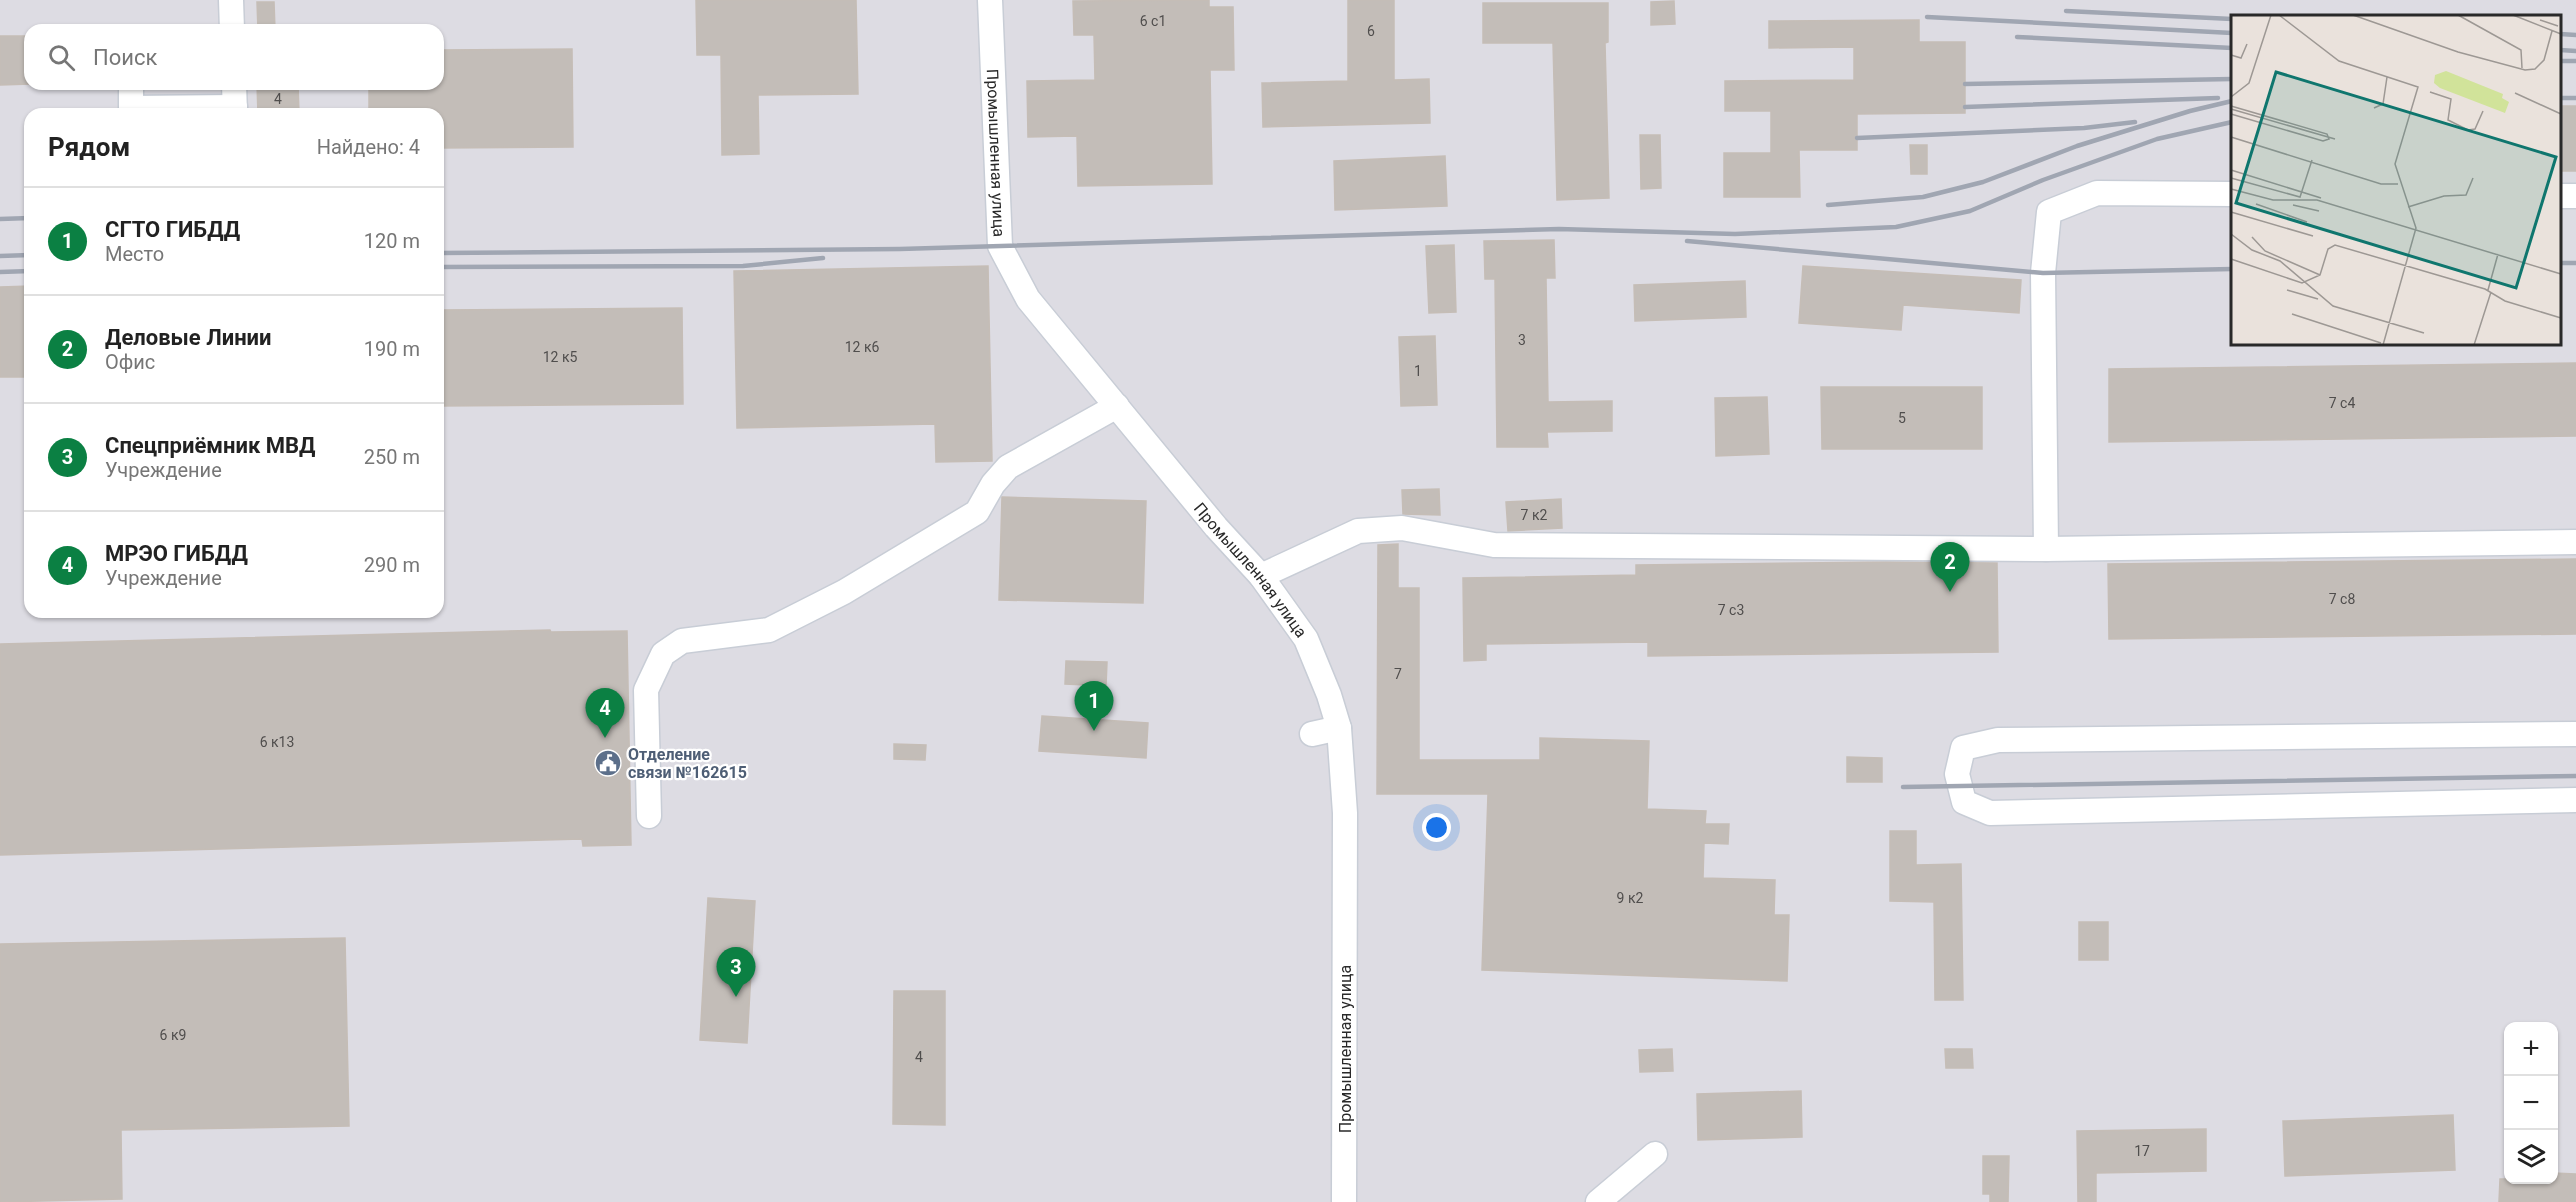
<!DOCTYPE html>
<html lang="ru">
<meta charset="utf-8">
<style>
:root{--surface:#fff;--page:#f6f6f6;--text:#222;--muted:#767676;--line:#e0e0e0;--accent:#0b8043}
body{margin:0;font-family:Roboto,sans-serif;background:var(--page);color:var(--text)}
.controls{position:absolute;right:18px;bottom:18px;display:grid;overflow:hidden;border-radius:12px;box-shadow:0 2px 4px #0004}
.controls button{width:54px;height:54px;display:grid;place-items:center;padding:0;border:0;border-bottom:2px solid var(--line);background:var(--surface);color:var(--text);font:30px sans-serif}
.you{position:absolute;left:1437px;top:828px;width:21px;height:21px;margin:-15px;border:4px solid #fff;border-radius:50%;background:#1a73e8;box-shadow:0 0 0 9px #1a73e833}
.badge{display:grid;place-items:center;width:39px;height:39px;border-radius:50%;background:var(--accent);color:#fff;font-size:20px;font-weight:700}
.pin{position:absolute;translate:-50% -50px;filter:drop-shadow(0 2px 3px #0008)}
.pin::after{content:'';position:absolute;top:32px;width:21px;height:18px;background:inherit;clip-path:polygon(0 0,100% 0,50% 100%)}
.list{margin:0;padding:0;list-style:none}
h2{display:flex;justify-content:space-between;align-items:center;height:78px;margin:0;padding:0 24px;font-size:26px}
h2 small{font-size:20px;font-weight:400;color:var(--muted)}
.list li{display:grid;grid-template-columns:39px 1fr auto;gap:18px;align-items:center;box-sizing:border-box;height:108px;padding:0 24px;border-top:2px solid var(--line)}
.list b{display:block;font-size:22px;white-space:nowrap}
.list p{margin:0;font-size:20px;white-space:nowrap;color:var(--muted)}
.list em{font-size:20px;font-style:normal;color:var(--muted)}
.icon{flex:none;width:33px;height:33px;fill:none;stroke:currentColor;stroke-width:2;stroke-linecap:round;stroke-linejoin:round}
.map{position:relative;flex:none;width:2576px;height:1202px;overflow:hidden}
.search{position:absolute;background:var(--surface);box-shadow:0 2px 4px #0004;left:24px;top:24px;width:420px;height:66px;display:flex;align-items:center;gap:15px;box-sizing:border-box;padding:0 21px;border-radius:18px;color:var(--muted);font-size:22px}
.panel{position:absolute;background:var(--surface);box-shadow:0 2px 4px #0004;left:24px;top:108px;width:420px;height:510px;border-radius:18px}
.map>svg:first-child{display:block}
.industrial{fill:#dddce3;fill-rule:evenodd}
.building{fill:#c3bdb8;stroke:#c5bdb6;stroke-width:1.5}
.lines{fill:none;stroke-linecap:round;stroke-linejoin:round}
.minor-casing{stroke:#c8cdd6;stroke-width:27}
.minor{stroke:#fff;stroke-width:24}
.rail{stroke:#a0a6b2;stroke-width:4.5}
.labels{text-anchor:middle;dominant-baseline:central;stroke-width:4.5;stroke-linejoin:round;paint-order:stroke}
.number-label{font-size:14px;fill:#504e4d}
.street-label{font-size:16px;fill:#292929;stroke:#fff}
.service-label{font-size:16px;font-weight:bold;fill:#4e5e75;stroke:#fff;text-anchor:start}
.inset-road{fill:none;stroke:#9d9894;stroke-width:1.5}
.view{fill:#0f766e;fill-opacity:0.15;stroke:#0f766e;stroke-width:3}
.inset-edge{fill:none;stroke:#292929;stroke-width:3}
</style>
<div class="map">
<svg width="2576" height="1202" viewBox="0 0 2576 1202">
<rect width="100%" height="100%" fill="#eae2dc"/>
<path class="industrial" d="M0,0h2576v1202h-2576zM2232,16h328v328h-328zM30,30h408v54h-408zM30,114h408v498h-408zM2508,1026h46v154h-46z"/>
<path class="building" d="M696,0h160l2,94 -100,1 1,59 -37,1 -1,-100h-24z
M1209,0v7h24l1,63h-24l2,114 -134,2 -1,-50 -49,1 -1,-56 68,-1 -1,-45h-20l-1,-34z
M1348,0h46v80l35,-1 1,44 -167,4 -1,-44 86,-2z
M1674,1l1,23 -24,1v-23z
M257,2h17l1,28h-17z
M1483,3h125v39l-3,1 4,155 -52,2 -4,-157h-70z
M1919,20v22h46v71l-108,1v36h-58l1,47h-76v-44h47v-42h-46v-30l129,-1v-33l-85,1v-27z
M0,36h30v48l-30,1z
M572,49l1,98 -135,1v-34h-69v-30h69v-34z
M257,84h41l1,30h-41z
M2559,106h17v65h-17z
M1640,135h20l1,53 -20,1z
M1910,145h17v29h-16z
M1445,156l2,50 -112,4 -1,-49z
M1554,240l1,38h-9l2,124 64,-1v30l-65,1 1,15h-51l-2,-168h-10l-1,-38z
M1454,245l2,67 -27,1 -3,-67z
M988,266l4,195 -56,1 -1,-38 -198,4 -3,-157z
M1803,266l218,14 -2,33 -116,-8 -2,25 -102,-7z
M1745,281l1,36 -111,4 -1,-36z
M30,286v91h-30v-90z
M682,308l1,96 -245,2v-96z
M1435,336l2,69 -36,1 -2,-69z
M2576,363v73l-467,6v-73z
M1821,387h161v62h-160z
M1767,397l2,57 -53,2 -1,-58z
M1439,489l1,26 -37,-1 -1,-24z
M1002,497l144,4 -3,102 -144,-3z
M1561,499l1,29 -54,3 -2,-29z
M1398,544v44h21v172h121v-22l109,3 -2,68 59,2 -1,13h24l-1,20 -24,-1 -1,35 72,2 -1,35h15l-2,66 -305,-11 6,-176h-111l1,-249z
M2576,559v75l-467,5 -1,-75z
M1886,562l111,1 1,89 -350,4v-14l-162,2v16l-22,1 -1,-83 173,-3v-10z
M550,630l1,2 76,-1 4,214 -48,1 -1,-7 -582,16v-211z
M1066,661l41,1 -1,24 -41,-2z
M1042,716l106,7 -2,35 -107,-7z
M894,744l32,1 -1,15 -31,-1z
M1847,757l35,1v24h-35z
M1890,831h26v34l45,-1 2,136h-28l-1,-98 -44,-1z
M708,898l47,3 -8,142 -47,-3z
M2079,922h29v38h-29z
M345,938l4,188 -228,4 1,69 -122,3v-258z
M894,991h51v134l-52,-1z
M1672,1049l1,22 -33,1 -1,-22z
M1945,1049h27l1,19h-27z
M1801,1091l1,46 -104,3 -1,-46z
M2453,1115l2,55 -170,6 -2,-55z
M2206,1129v42l-110,2v29h-18l-1,-71z
M1983,1156h26l-1,46h-18v-8h-7z
M2553,1173l23,1v28h-77l1,-23h53z"/>
<g class="lines">
<defs>
<g id="minor">
<path d="M231,0l1,30"/>
<path id="s1" d="M990,0l10,246 28,53 188,228 45,49 45,63 23,56 10,33 6,85 -1,389"/>
<path d="M131,84v24l104,-1"/>
<path d="M234,84l1,30"/>
<path d="M2560,196h16"/>
<path d="M2046,549l-3,-276 6,-61 48,-19 135,1"/>
<path d="M1261,576l97,-45 44,-3 92,17 552,4 530,-7"/>
<path d="M1312,734l27,-6"/>
<path d="M2576,734l-578,6 -35,8 -6,26 7,28 26,11 586,-13"/>
<path d="M649,816l-3,-126 17,-36 19,-13 87,-11 75,-38 133,-80 16,-28 15,-17 109,-61"/>
<path d="M1598,1202l57,-48"/>
</g>
</defs>
<use href="#minor" class="minor-casing"/>
<use href="#minor" class="minor"/>
<path class="rail" d="M2066,11l166,8
M1927,17l305,16
M2560,34l16,1
M2017,37l215,11
M2560,50l16,1
M2560,61h16
M1965,84l267,-5
M2560,98h16
M1965,107l253,-9
M1857,138l227,-10 51,-6
M1828,205l95,-8 60,-15 94,-36 113,-35 42,-10
M0,219l30,-1
M1687,241l356,32 189,-4
M438,253l462,-4 659,-20 176,5 161,-7 74,-16 73,-31 114,-41 75,-17
M0,256l30,-1
M2560,263h16
M438,267l305,-1 80,-8
M0,272l30,-1
M1903,787l673,-11"/>
</g>
<defs>
<symbol id="civic-disc" viewBox="-11 -11 22 22"><circle r="9.5" fill="#5c6f8a" stroke="#fff"/><path d="M-.6-6.5H3V-4.5H.6V-3L4-1V1h2V6H-6V1h2V-1L-.6-3ZM-1.2 2.5V6h2.4V2.5Z" fill="#fff"/></symbol>
</defs>
<g fill-rule="evenodd">
<use href="#civic-disc" x="593" y="748" width="30" height="30"/>
</g>
<g class="labels">
<g class="number-label">
<text x="1153" y="21">6 с1</text>
<text x="1371" y="31">6</text>
<text x="278" y="99">4</text>
<text x="1522" y="340">3</text>
<text x="862" y="347">12 к6</text>
<text x="560" y="357">12 к5</text>
<text x="1418" y="371">1</text>
<text x="2342" y="403">7 с4</text>
<text x="1902" y="418">5</text>
<text x="1534" y="515">7 к2</text>
<text x="2342" y="599">7 с8</text>
<text x="1731" y="610">7 с3</text>
<text x="1398" y="674">7</text>
<text x="277" y="742">6 к13</text>
<text x="1630" y="898">9 к2</text>
<text x="173" y="1035">6 к9</text>
<text x="919" y="1057">4</text>
<text x="2142" y="1151">17</text>
</g>
<g class="street-label">
<text stroke="none"><textPath href="#s1" startOffset="153">Промышленная улица</textPath></text>
<text stroke="none"><textPath href="#s1" startOffset="657">Промышленная улица</textPath></text>
<text transform="translate(1345 1049) rotate(-90)">Промышленная улица</text>
</g>
<g class="service-label">
<text x="628" y="754">Отделение<tspan x="628" dy="18">связи №162615</tspan></text>
</g>
</g>
<g transform="translate(2231 15)">
<rect width="330" height="330" fill="#eae2dc"/>
<path d="M215,56l57,23 -1,4 7,4 -4,11 -65,-25 -6,-5 1,-8z" fill="#d1e39a"/>
<path class="inset-road" d="M48,0l60,46 79,26 -23,77 21,64 -33,117M122,0l105,37 67,18 10,-1 9,-9 8,-29M227,0l63,35 1,18M282,0l48,19M309,5l18,6M0,40l10,3 6,-14M199,77l21,7 -3,21 20,10 7,-1 8,-18M284,78l46,21M0,82l18,-14 22,-68M0,91l96,28 2,5 -6,2 -92,-27M143,93l9,-4 4,-27M0,94l104,30M0,122l150,47h17M0,155l90,28M0,163l69,19 12,-37M0,174l42,11h44l244,74M25,189l51,18M62,190l26,6M177,192l36,-11 22,-1 7,-17M0,197l82,24M0,219l21,16 28,11 53,45 91,27M21,222l13,14 55,24M0,244l71,24 18,-8 8,-26 7,-4 150,44 20,12 56,17M56,275l31,9M257,275l10,-36M61,299l89,29M243,330l17,-53"/>
<path class="view" d="M45,57l280,85 -40,131 -280,-85z"/>
<rect width="330" height="330" class="inset-edge"/>
</g>
</svg>
<div class="controls">
<button>+</button>
<button>−</button>
<button><svg class="icon" aria-label="layers" viewBox="0 0 24 24"><path d="M12 4l9 5-9 5-9-5zM3 14l9 5 9-5"/></svg></button>
</div>
<div class="you"></div>
<div class="pin badge" style="left:1094px;top:731px">1</div>
<div class="pin badge" style="left:1950px;top:592px">2</div>
<div class="pin badge" style="left:736px;top:997px">3</div>
<div class="pin badge" style="left:605px;top:738px">4</div>
<div class="search"><svg class="icon" aria-label="search" viewBox="0 0 24 24"><circle cx="10" cy="10" r="6"/><path d="M15 15l6 6"/></svg>Поиск</div>
<section class="panel">
<h2>Рядом<small>Найдено: 4</small></h2>
<ul class="list">
<li><span class="badge">1</span><div><b>СГТО ГИБДД</b><p>Место</p></div><em>120 m</em></li>
<li><span class="badge">2</span><div><b>Деловые Линии</b><p>Офис</p></div><em>190 m</em></li>
<li><span class="badge">3</span><div><b>Спецприёмник МВД</b><p>Учреждение</p></div><em>250 m</em></li>
<li><span class="badge">4</span><div><b>МРЭО ГИБДД</b><p>Учреждение</p></div><em>290 m</em></li>
</ul>
</section>
</div>
